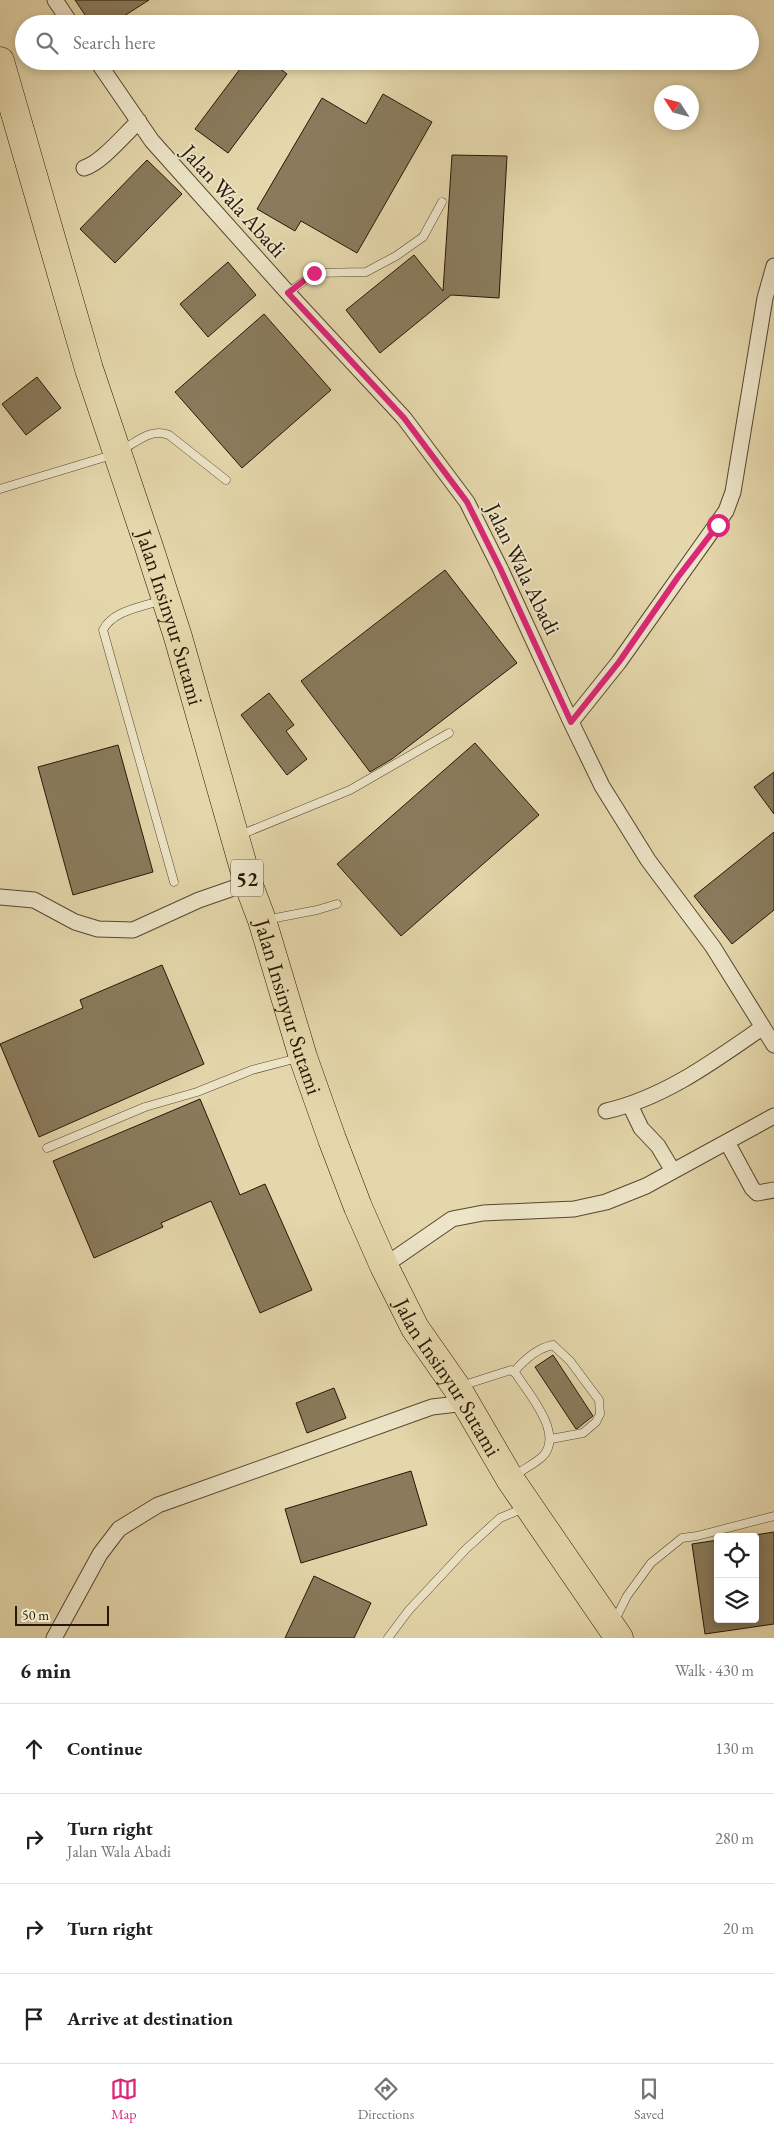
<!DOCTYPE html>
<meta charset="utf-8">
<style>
:root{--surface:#fff;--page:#f2f2f2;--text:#202124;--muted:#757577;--line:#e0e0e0;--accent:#db2777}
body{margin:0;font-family:"EB Garamond",serif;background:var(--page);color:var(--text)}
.controls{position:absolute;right:15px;bottom:15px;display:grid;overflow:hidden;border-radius:5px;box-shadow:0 2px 8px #0003}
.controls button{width:45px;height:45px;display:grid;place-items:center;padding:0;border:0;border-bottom:1px solid var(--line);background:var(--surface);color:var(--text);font:25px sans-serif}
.compass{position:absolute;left:654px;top:85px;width:45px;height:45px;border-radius:50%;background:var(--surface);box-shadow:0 2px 8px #0003;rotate:306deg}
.scale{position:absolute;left:15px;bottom:12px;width:94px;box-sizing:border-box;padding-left:5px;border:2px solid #261706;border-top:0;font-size:14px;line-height:18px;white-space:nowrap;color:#261706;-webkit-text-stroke:4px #ede5c8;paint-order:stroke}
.stop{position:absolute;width:15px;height:15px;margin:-11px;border:4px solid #db2777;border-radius:50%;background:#fff}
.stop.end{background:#db2777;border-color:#fff;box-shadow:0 1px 5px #0008}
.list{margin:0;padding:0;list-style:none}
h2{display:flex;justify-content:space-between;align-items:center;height:65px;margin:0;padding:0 20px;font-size:21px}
h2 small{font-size:16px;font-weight:400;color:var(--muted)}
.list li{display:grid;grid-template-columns:32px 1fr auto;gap:15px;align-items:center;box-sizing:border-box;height:90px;padding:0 20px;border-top:1px solid var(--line)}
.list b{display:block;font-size:19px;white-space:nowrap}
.list p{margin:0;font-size:16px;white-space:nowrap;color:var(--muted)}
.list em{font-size:16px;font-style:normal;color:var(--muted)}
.icon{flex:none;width:28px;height:28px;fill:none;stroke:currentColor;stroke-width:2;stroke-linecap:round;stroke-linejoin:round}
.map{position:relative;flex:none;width:774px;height:1638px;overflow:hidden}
.search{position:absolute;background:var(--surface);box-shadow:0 2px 8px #0003;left:15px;right:15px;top:15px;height:55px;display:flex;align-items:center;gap:12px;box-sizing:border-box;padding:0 18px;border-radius:28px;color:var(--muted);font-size:19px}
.sheet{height:425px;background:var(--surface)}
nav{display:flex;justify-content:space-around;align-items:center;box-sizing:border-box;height:70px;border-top:1px solid var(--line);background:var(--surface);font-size:14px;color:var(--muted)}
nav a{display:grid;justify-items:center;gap:2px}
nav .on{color:var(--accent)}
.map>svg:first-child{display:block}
.building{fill:#897b5c;stroke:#261706}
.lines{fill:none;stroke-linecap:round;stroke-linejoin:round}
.lane-casing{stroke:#56472f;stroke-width:9}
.street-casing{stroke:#56472f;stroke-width:17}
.highway-casing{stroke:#261706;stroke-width:29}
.lane{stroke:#ede5c8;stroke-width:8}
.street{stroke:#ede5c8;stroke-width:15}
.highway{stroke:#e4d7ab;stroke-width:28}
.route{stroke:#db2777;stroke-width:6}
.labels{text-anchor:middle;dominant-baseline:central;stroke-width:4;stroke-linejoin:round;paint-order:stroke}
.shield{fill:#ede5c8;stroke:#625540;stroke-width:1}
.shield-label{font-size:21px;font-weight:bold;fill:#261706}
.street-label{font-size:22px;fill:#261706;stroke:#ede5c8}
</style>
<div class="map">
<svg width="774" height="1638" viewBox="0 0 774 1638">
<rect width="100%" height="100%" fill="#e4d7ab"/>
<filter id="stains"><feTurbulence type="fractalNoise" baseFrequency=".004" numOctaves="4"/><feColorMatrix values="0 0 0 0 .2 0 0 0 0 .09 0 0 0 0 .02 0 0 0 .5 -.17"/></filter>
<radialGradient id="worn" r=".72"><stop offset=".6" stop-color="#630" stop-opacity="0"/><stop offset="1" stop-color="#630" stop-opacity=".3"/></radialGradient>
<path class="building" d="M75,0h74l-25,16 5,8h-38z
M246,61h24l17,13 -59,79 -33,-24z
M383,94l49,28 -75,131 -56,-32 -6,10 -38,-22 65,-111 44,26z
M452,155l55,1 -8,142 -48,-3 -71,58 -34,-43 68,-55 29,36z
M147,160l35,34 -67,69 -35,-34z
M228,262l28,33 -48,42 -28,-33z
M264,314l67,76 -89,78 -67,-76z
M37,377l24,31 -35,27 -24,-31z
M445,570l72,93 -125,96 -22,13 -69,-91z
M269,693l25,32 -8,6 21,28 -20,16 -46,-60z
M475,743l64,72 -138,121 -64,-72z
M118,745l35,127 -80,23 -35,-128z
M774,772v42l-20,-27z
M774,832v78l-42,34 -38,-48z
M162,965l42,99 -165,73 -39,-93 83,-36 -3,-8z
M200,1099l40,96 25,-11 47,106 -52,23 -49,-112 -50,22 2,4 -69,31 -41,-97z
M553,1355l40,61 -15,12 -2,1 -41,-62z
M334,1388l12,30 -39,15 -11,-30z
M411,1471l16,54 -126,38 -16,-54z
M774,1532v92l-69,10 -13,-90 26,-4v79h37v-84z
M314,1576l57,27 -17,35h-69z"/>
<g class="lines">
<defs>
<path id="lane" d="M288,293l27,-20 51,-1 30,-16 27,-19 19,-35
M122,450c16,-9 29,-22 47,-15l57,45
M0,489l112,-34
M162,600c-19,7 -49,10 -59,30l71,252
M240,835l110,-45 99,-57
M265,920l52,-10 20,-6
M47,1148l98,-41 52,-15 55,-22 46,-12
M514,1372c10,-12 24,-24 39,-27l17,16 29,39 1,14 -4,8 -13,11 -32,6
M461,1386l50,-16 5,4c13,20 49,61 26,83 -8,7 -20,13 -29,20
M614,1622l13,-26 24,-33 31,-25 15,-2 77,-20
M388,1638l21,-28 57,-61 34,-31 24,-10"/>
<path id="street" d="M55,0l16,24
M97,61l55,80 136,152 116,125 63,84 33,66 71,154 31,64 46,74 65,87 61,98
M84,168c17,-5 40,-33 55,-47
M571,722l48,-60 107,-151 7,-19 32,-194 9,-32
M0,897l34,3 41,22 23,7 35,1 66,-30 49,-17
M630,1105l11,23 17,18 15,25
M606,1111c58,-13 108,-50 157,-84
M727,1142l25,46 5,5 17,-3
M384,1266l68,-47 31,-6 91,-4 32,-7 40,-16 128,-70
M54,1638l46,-84 19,-25 39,-24 274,-98 34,-4"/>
<g id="highway">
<path id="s1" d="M0,61l89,308 61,181 28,87 70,246 14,37 41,137 29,82 26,68 26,59 31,62 42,60 53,91 109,159"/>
</g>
</defs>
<use href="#lane" class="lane-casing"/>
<use href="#street" class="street-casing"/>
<use href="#highway" class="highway-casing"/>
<use href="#lane" class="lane"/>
<use href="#street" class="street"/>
<use href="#highway" class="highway"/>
</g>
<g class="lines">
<path class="route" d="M314,273l-26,20 116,125 63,84 33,66 71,154 48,-60 59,-85 40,-52"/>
</g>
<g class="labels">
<rect class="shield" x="231" y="859.5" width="32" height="37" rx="4"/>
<g class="shield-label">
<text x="247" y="878">52</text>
</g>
<g class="street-label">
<text transform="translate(234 201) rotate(48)">Jalan Wala Abadi</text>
<text transform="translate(523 569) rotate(64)">Jalan Wala Abadi</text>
<text stroke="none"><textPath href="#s1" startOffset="582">Jalan Insinyur Sutami</textPath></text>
<text stroke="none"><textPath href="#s1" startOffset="989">Jalan Insinyur Sutami</textPath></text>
<text stroke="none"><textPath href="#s1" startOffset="1394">Jalan Insinyur Sutami</textPath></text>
</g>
</g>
<rect width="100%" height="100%" filter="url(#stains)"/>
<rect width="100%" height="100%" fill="url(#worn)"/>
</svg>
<div class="controls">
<button><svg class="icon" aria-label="locate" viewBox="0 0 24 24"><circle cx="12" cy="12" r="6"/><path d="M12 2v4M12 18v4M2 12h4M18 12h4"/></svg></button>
<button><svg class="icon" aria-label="layers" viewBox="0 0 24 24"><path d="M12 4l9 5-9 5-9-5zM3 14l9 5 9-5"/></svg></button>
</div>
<svg class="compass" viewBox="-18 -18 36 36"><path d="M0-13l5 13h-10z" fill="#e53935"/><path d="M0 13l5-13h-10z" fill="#757577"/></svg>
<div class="scale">50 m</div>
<div class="stop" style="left:718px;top:525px"></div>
<div class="stop end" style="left:314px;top:273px"></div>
<div class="search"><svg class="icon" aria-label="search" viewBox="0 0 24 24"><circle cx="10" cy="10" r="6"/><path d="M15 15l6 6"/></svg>Search here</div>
</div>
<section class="sheet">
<h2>6 min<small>Walk · 430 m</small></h2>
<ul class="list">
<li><svg class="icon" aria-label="ahead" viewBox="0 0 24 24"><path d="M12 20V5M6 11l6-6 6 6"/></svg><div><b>Continue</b></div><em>130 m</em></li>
<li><svg class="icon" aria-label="right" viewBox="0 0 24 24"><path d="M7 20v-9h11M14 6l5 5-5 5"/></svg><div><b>Turn right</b><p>Jalan Wala Abadi</p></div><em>280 m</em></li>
<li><svg class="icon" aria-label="right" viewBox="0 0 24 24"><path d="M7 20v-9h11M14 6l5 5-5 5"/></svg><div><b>Turn right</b></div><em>20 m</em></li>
<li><svg class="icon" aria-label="arrive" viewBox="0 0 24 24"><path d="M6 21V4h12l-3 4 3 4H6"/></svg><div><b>Arrive at destination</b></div></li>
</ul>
</section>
<nav>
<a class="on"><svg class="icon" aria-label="map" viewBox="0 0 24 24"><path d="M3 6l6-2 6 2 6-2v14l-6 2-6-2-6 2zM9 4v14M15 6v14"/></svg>Map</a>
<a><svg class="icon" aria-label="directions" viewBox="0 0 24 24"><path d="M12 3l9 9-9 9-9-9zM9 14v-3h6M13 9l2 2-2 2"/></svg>Directions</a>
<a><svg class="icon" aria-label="saved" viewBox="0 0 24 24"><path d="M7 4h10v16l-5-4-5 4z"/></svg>Saved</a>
</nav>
